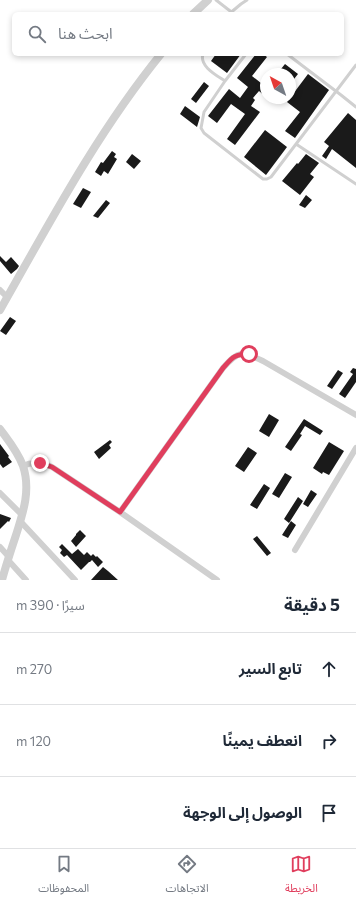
<!DOCTYPE html>
<html lang="ar">
<meta charset="utf-8">
<style>
:root{--surface:#fff;--page:#f2f2f3;--text:#1f2937;--muted:#747a83;--line:#e0e1e3;--accent:#e03e5d}
body{margin:0;font-family:Commissioner,"Noto Sans Arabic",sans-serif;background:var(--page);color:var(--text);direction:rtl}
.compass{position:absolute;left:260px;top:68px;width:36px;height:36px;border-radius:50%;background:var(--surface);box-shadow:0 2px 6px #0003;rotate:320deg}
.stop{position:absolute;width:12px;height:12px;margin:-9px;border:3px solid #e03e5d;border-radius:50%;background:#fff}
.stop.end{background:#e03e5d;border-color:#fff;box-shadow:0 1px 4px #0008}
.list{margin:0;padding:0;list-style:none}
h2{display:flex;justify-content:space-between;align-items:center;height:52px;margin:0;padding:0 16px;font-size:17px}
h2 small{font-size:13px;font-weight:400;color:var(--muted)}
.list li{display:grid;grid-template-columns:26px 1fr auto;gap:12px;align-items:center;box-sizing:border-box;height:72px;padding:0 16px;border-top:1px solid var(--line)}
.list b{display:block;font-size:15px;white-space:nowrap}
.list em{font-size:13px;font-style:normal;color:var(--muted)}
.icon{flex:none;width:22px;height:22px;fill:none;stroke:currentColor;stroke-width:2;stroke-linecap:round;stroke-linejoin:round}
.map{position:relative;flex:none;width:356px;height:580px;overflow:hidden;direction:ltr}
.search{position:absolute;background:var(--surface);box-shadow:0 2px 6px #0003;left:12px;right:12px;top:12px;height:44px;display:flex;align-items:center;gap:10px;box-sizing:border-box;padding:0 14px;border-radius:6px;color:var(--muted);font-size:15px}
.sheet{height:268px;background:var(--surface)}
nav{display:flex;justify-content:space-around;align-items:center;box-sizing:border-box;height:56px;border-top:1px solid var(--line);background:var(--surface);font-size:11px;color:var(--muted)}
nav a{display:grid;justify-items:center;gap:2px}
nav .on{color:var(--accent)}
.map>svg:first-child{display:block}
.building{fill:#1a1a1a}
.lines{fill:none;stroke-linecap:round;stroke-linejoin:round}
.service{stroke:#d0d0d0;stroke-width:3}
.minor{stroke:#d0d0d0;stroke-width:6}
.tertiary{stroke:#d0d0d0;stroke-width:8}
.route{stroke:#e03e5d;stroke-width:5}
</style>
<div class="map">
<svg width="356" height="580" viewBox="0 0 356 580">
<rect width="100%" height="100%" fill="#fff"/>
<path class="building" d="M216,54h25l-14,19 -16,-12z
M256,54h7l4,3 -15,19 14,11v10l-7,-6 -6,7 2,2 -4,6 9,6 -25,33 -8,-6 18,-25 -14,-10 -14,19 -9,-7 21,-27 11,9 8,-11 -11,-9z
M285,64l13,10 -8,10v-10h-13z
M308,74l21,16 -34,48 -10,-7 15,-19 -13,-10z
M204,82l5,4 -13,17 -5,-4z
M185,106l15,11 -3,10 -17,-13z
M348,113l8,7v48l-24,-19 -6,10 -4,-3 7,-10 -5,-4z
M265,130l22,17 -21,28 -22,-18z
M112,151l4,3 -2,3 3,2 -9,15 -4,-3 -3,5 -6,-4 6,-10 2,1z
M132,154l9,7 -7,8 -8,-7z
M306,154l13,9 -9,11 4,3 -14,18 -18,-14 15,-18 1,1z
M83,188l8,4 -10,16 -8,-4z
M306,195l6,5 -7,8 -6,-3z
M106,200l4,3 -12,15 -5,-2z
M0,256l6,6 5,-5 8,9 -2,3 -6,5 -11,-13z
M10,317l6,4 -10,14 -6,-4z
M353,368l3,1v13l-11,16 -6,-4 14,-20 -3,-2z
M338,370l5,3 -11,16 -5,-3z
M269,414l10,6 -10,17 -10,-6z
M304,419l19,12 -3,4 -15,-9 -5,8 2,1 -11,16 -6,-4z
M110,440l2,2 -3,3 2,3 -12,11 -5,-7z
M329,442l15,9 -15,24 -6,-3 -1,2 -9,-6z
M0,444l9,12 -1,1 4,5 -9,6 -3,-4z
M248,447l9,6 -13,19 -9,-6z
M285,473l7,4 -13,21 -7,-4z
M264,484l6,4 -13,21 -7,-4z
M311,490l6,4 -9,13 -5,-3z
M298,497l5,4 -14,22 -5,-4z
M0,514l11,4 -2,4 -1,-1 -8,8z
M291,521l5,4 -8,13 -6,-3z
M80,530l6,6 -10,11 -5,-6 5,-6v-1z
M257,536l14,17 -4,3 -14,-17z
M62,544l10,10 6,-5 6,6 3,-3 4,4 2,-2 3,3 1,-1 6,6 -5,5 -6,-7 -2,2h-1l-8,8 -14,-15 -3,2 -4,-4 2,-3 -3,-3z
M103,567l5,4 10,9h-27z"/>
<g class="lines">
<path class="service" d="M216,0l18,14
M229,14l12,-10 6,-4
M203,54c-4,12 13,21 22,27
M246,54l-21,27 -21,31 -3,16 3,5 59,46h4l4,-2 85,-112
M287,54l54,41 15,12
M296,144l60,40"/>
<path class="minor" d="M0,290l7,7
M23,466c10,-5 20,-3 29,1l68,45 97,68
M0,493l22,22
M120,512l103,-144c16,-18 19,-17 40,-7l93,54
M21,522l54,58
M0,547l9,10
M295,550l61,-102
M8,560l18,20"/>
<path class="tertiary" d="M193,14l15,-14
M0,310c50,-88 97,-177 161,-256
M0,429c8,11 18,23 23,37 8,24 0,47 -7,69 -5,15 -10,30 -14,45"/>
</g>
<g class="lines">
<path class="route" d="M40,463l12,4 68,45 103,-144c9,-10 11,-14 26,-14"/>
</g>
</svg>
<svg class="compass" viewBox="-18 -18 36 36"><path d="M0-13l5 13h-10z" fill="#e53935"/><path d="M0 13l5-13h-10z" fill="#747a83"/></svg>
<div class="stop" style="left:249px;top:354px"></div>
<div class="stop end" style="left:40px;top:463px"></div>
<div class="search"><svg class="icon" aria-label="search" viewBox="0 0 24 24"><circle cx="10" cy="10" r="6"/><path d="M15 15l6 6"/></svg>ابحث هنا</div>
</div>
<section class="sheet">
<h2>5 دقيقة<small>سيرًا · 390 m</small></h2>
<ul class="list">
<li><svg class="icon" aria-label="ahead" viewBox="0 0 24 24"><path d="M12 20V5M6 11l6-6 6 6"/></svg><div><b>تابع السير</b></div><em>270 m</em></li>
<li><svg class="icon" aria-label="right" viewBox="0 0 24 24"><path d="M7 20v-9h11M14 6l5 5-5 5"/></svg><div><b>انعطف يمينًا</b></div><em>120 m</em></li>
<li><svg class="icon" aria-label="arrive" viewBox="0 0 24 24"><path d="M6 21V4h12l-3 4 3 4H6"/></svg><div><b>الوصول إلى الوجهة</b></div></li>
</ul>
</section>
<nav>
<a class="on"><svg class="icon" aria-label="map" viewBox="0 0 24 24"><path d="M3 6l6-2 6 2 6-2v14l-6 2-6-2-6 2zM9 4v14M15 6v14"/></svg>الخريطة</a>
<a><svg class="icon" aria-label="directions" viewBox="0 0 24 24"><path d="M12 3l9 9-9 9-9-9zM9 14v-3h6M13 9l2 2-2 2"/></svg>الاتجاهات</a>
<a><svg class="icon" aria-label="saved" viewBox="0 0 24 24"><path d="M7 4h10v16l-5-4-5 4z"/></svg>المحفوظات</a>
</nav>
